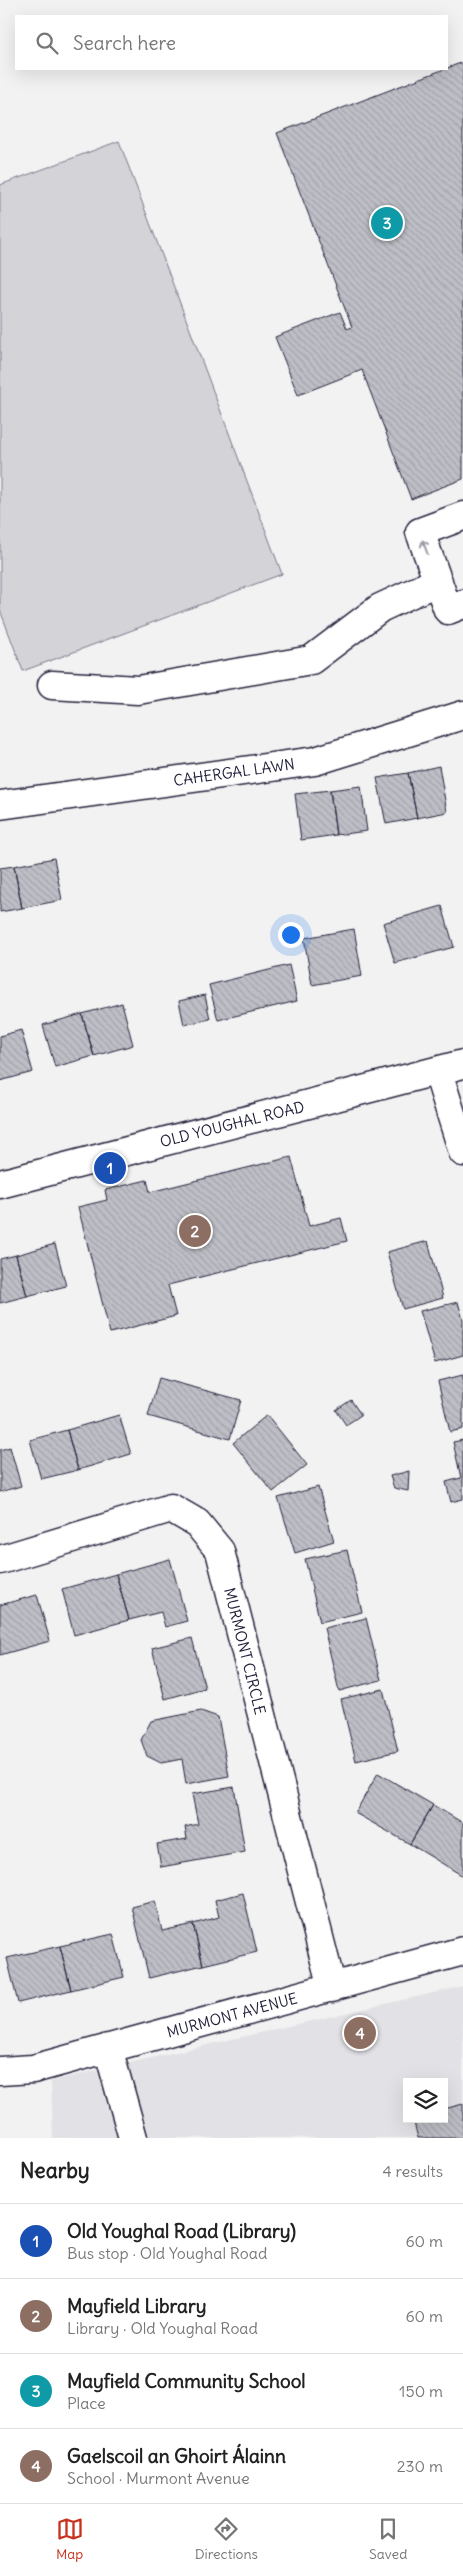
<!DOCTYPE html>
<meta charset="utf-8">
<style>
:root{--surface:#fff;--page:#f2f2f2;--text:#222;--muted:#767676;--line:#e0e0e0;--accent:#c8321e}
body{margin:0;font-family:Delius,sans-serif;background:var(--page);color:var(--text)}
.controls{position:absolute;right:15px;bottom:15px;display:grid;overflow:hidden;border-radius:0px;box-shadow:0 5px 20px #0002}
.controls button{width:45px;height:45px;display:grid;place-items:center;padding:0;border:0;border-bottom:1px solid var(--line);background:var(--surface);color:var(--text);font:25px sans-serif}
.you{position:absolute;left:290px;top:934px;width:18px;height:18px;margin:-12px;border:4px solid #fff;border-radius:50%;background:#1a73e8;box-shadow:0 0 0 8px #1a73e833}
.badge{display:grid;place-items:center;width:32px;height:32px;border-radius:50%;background:var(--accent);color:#fff;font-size:16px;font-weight:700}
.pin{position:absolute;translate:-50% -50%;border:2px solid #fff;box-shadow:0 1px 5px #0006}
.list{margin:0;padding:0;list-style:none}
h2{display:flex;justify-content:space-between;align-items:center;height:65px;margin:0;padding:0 20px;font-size:21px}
h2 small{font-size:16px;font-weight:400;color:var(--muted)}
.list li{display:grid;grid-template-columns:32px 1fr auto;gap:15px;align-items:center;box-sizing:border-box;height:75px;padding:0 20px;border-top:1px solid var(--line)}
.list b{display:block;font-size:19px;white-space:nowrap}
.list p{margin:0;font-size:16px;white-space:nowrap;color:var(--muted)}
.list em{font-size:16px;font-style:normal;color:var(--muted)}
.icon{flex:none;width:28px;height:28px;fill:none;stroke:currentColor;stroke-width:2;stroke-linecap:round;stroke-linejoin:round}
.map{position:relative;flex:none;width:463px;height:2138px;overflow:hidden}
.search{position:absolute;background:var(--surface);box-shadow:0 5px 20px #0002;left:15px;right:15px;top:15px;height:55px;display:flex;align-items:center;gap:12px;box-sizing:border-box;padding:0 18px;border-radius:0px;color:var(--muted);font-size:19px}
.sheet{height:365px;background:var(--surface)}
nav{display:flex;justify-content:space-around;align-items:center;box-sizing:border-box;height:70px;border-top:1px solid var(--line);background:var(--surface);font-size:14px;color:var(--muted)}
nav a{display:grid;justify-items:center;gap:2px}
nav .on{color:var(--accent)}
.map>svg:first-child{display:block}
.built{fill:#e2e2e6;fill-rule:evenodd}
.green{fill:#d3d3d8;stroke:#7a7a8a}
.building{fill:url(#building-back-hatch);stroke:#22223b}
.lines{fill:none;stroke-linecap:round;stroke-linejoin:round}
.minor-casing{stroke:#22223b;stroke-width:31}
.minor{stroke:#fff;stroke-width:28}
.oneway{stroke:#9c9ca7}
.labels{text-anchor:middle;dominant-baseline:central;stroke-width:4;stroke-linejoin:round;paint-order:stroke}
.street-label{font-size:15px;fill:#22223b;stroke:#fff}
</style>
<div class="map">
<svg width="463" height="2138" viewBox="0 0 463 2138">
<defs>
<pattern id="building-back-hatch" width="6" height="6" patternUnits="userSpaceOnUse" patternTransform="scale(1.25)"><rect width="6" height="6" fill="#bebec6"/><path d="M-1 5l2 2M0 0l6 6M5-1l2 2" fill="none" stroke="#a3a3ab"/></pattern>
</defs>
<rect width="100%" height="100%" fill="#f2f2f3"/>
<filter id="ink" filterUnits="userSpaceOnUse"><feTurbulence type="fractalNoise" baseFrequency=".02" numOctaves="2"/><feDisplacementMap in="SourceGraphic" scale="10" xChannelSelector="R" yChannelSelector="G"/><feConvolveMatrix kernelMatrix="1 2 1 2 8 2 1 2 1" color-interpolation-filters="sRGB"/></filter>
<g filter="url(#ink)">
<path class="built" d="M463,1986v152h-410l-2,-57zM407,2082h37v37h-37z"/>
<path class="green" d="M119,141l163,433 -259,97 -23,-61v-425z"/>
<path class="building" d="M463,62v417l-52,20 -49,-129 -64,25 -23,-58 65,-25 7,17 5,-2 -75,-194z
M439,766l8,46 -30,6 -9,-45z
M408,773l9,45 -31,6 -9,-46z
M361,786l6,45 -31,4 -6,-45z
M330,790l6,45 -35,5 -6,-46z
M54,858l8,42 -40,8 -8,-42z
M14,866l8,42 -22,4v-44z
M442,906l12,41 -59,16 -12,-40z
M354,929l8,47 -50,9 -8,-47z
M289,965l8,36 -79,19 -9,-35z
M205,995l5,24 -26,6 -5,-24z
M122,1003l11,42 -39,11 -12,-42z
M82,1014l12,42 -39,11 -12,-42z
M21,1030l12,42 -33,9v-45z
M291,1157l18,69 32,-8 6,23 -179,44 8,31 -66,17 -32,-126 29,-7 -2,-10 42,-10 3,12z
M428,1241l15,57 -40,11 -16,-57z
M55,1244l11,42 -39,10 -11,-41z
M16,1255l11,41 -27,7v-44z
M458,1302l5,18v35l-28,8 -15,-52z
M463,1375v54l-13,3 -12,-51z
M159,1378l82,22 -11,39 -82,-23z
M351,1400l10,15 -15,10 -10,-15z
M119,1415l12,39 -53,16 -11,-40z
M267,1415l40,50 -34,27 -40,-49z
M67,1430l11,40 -37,9 -11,-39z
M463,1440v59l-12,3 -5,-20 15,-4 -8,-36z
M10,1447l11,39 -21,6v-42z
M409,1471l-1,20 -14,-3 -4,-12z
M318,1487l16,54 -39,12 -17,-55z
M347,1550l15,62 -42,10 -15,-63z
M170,1559l17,62 -22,6 -4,-15 -32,8 -13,-46z
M116,1574l13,46 -55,15 -12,-46z
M37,1595l13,46 -50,14v-50z
M366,1618l15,62 -42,11 -15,-63z
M192,1638l13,50 -40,11 -13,-51z
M383,1689l15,62 -42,10 -15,-62z
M201,1711l17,6 11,59 -43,8 -4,-25 -21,4 -14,-7 -6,-16 10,-19z
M378,1773l55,32 -23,39 -55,-31z
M234,1787l11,65 -84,15 -4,-23 30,-5 -2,-12 13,-3 -6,-30z
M433,1805l30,18v53l-53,-32z
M243,1893l14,59 -54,13 -10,-41 26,-7 -4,-17z
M155,1901l7,30 31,-7 10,41 -54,13 -17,-71z
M113,1934l11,43 -53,13 -11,-44z
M60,1946l11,44 -53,13 -11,-45z
M463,2104v34h-45l-5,-19h31v-10z"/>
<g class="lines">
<defs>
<path id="minor" d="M463,516l-43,16 28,78 15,-6
M52,685l86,5 173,-30 69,-52 58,-27
M0,805l315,-44 148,-46
M438,1072l25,80
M0,1184l463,-120
M0,1560l171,-52 26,15 23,28 112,437
M108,2048l25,90
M0,2071l33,-2 430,-118"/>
</defs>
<use href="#minor" class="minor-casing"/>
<use href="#minor" class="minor"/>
</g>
<defs><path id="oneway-shaft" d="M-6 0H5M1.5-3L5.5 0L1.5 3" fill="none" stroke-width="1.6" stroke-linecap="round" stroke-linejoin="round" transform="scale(1.25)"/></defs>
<use class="oneway" href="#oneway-shaft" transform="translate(425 547) rotate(-110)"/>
</g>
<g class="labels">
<g class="street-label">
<text transform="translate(234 772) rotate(-8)">CAHERGAL LAWN</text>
<text transform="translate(232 1124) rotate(-14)">OLD YOUGHAL ROAD</text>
<text transform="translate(245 1651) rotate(76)">MURMONT CIRCLE</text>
<text transform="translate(232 2015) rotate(-15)">MURMONT AVENUE</text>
</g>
</g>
</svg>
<div class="controls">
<button><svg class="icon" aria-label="layers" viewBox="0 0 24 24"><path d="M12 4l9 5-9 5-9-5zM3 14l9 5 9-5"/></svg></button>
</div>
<div class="you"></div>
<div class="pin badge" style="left:110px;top:1168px;background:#1a4fb4">1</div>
<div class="pin badge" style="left:195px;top:1231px;background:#8d6e63">2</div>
<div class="pin badge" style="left:387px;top:223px;background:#0f9aa8">3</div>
<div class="pin badge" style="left:360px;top:2033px;background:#8d6e63">4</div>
<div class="search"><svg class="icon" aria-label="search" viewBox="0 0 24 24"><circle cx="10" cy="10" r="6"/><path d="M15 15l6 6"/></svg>Search here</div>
</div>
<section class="sheet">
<h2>Nearby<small>4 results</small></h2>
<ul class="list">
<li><span class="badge" style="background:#1a4fb4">1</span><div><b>Old Youghal Road (Library)</b><p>Bus stop · Old Youghal Road</p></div><em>60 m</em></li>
<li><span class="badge" style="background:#8d6e63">2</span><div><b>Mayfield Library</b><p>Library · Old Youghal Road</p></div><em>60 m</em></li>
<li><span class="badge" style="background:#0f9aa8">3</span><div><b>Mayfield Community School</b><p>Place</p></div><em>150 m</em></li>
<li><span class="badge" style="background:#8d6e63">4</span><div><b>Gaelscoil an Ghoirt Álainn</b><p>School · Murmont Avenue</p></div><em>230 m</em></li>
</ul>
</section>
<nav>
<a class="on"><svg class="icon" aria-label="map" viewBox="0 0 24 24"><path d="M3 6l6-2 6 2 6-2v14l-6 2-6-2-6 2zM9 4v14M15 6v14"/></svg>Map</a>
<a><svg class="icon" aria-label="directions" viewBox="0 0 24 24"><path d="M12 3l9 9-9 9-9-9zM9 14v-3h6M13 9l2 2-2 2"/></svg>Directions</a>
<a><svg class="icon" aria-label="saved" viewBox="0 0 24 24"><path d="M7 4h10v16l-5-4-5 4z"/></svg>Saved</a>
</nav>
